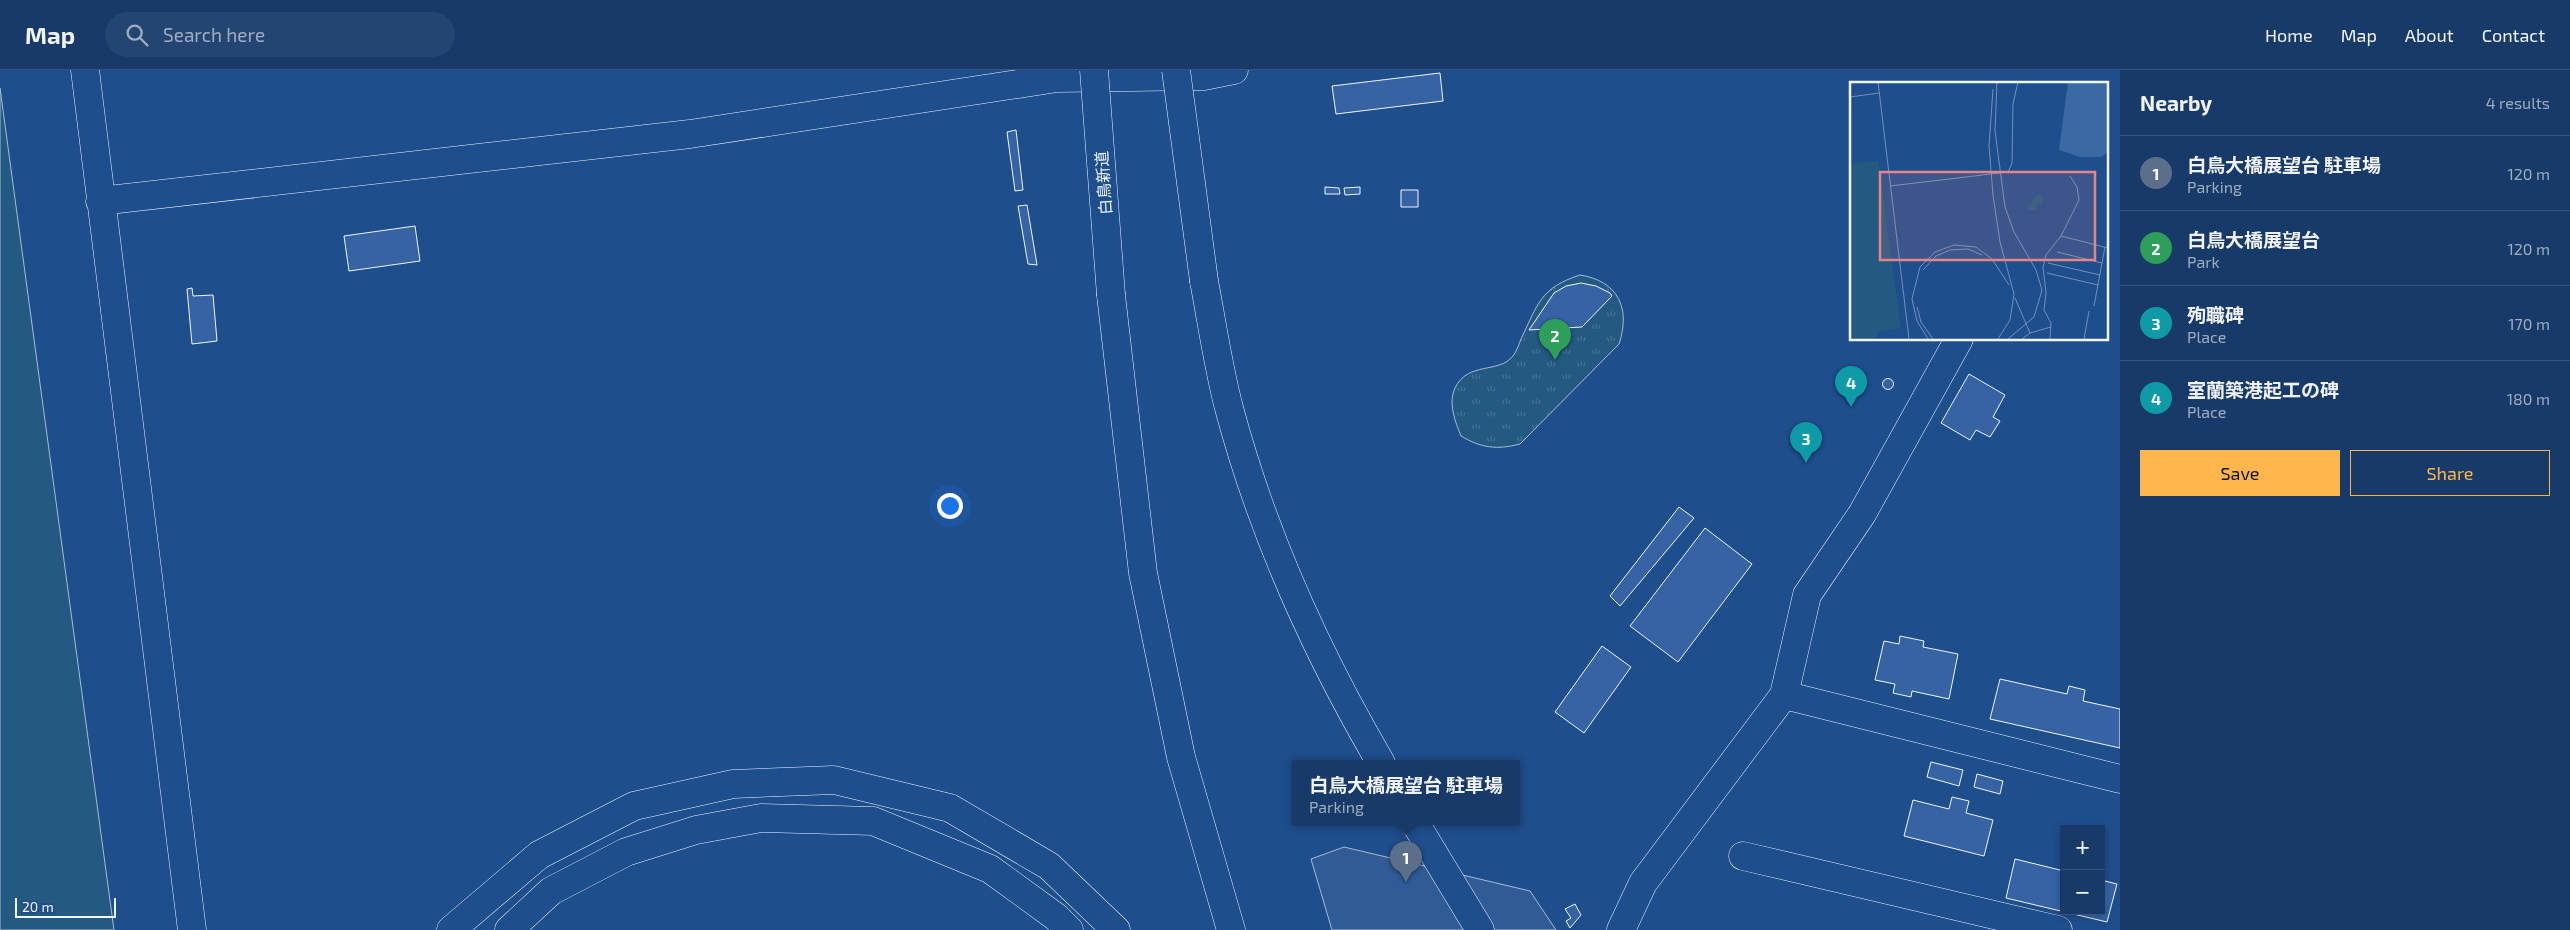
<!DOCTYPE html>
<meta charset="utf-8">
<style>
:root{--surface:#173a69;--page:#244571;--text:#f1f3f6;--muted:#9eadc0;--line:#36547d;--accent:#ffb74d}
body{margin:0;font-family:"Exo 2","Noto Sans JP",sans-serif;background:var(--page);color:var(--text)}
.controls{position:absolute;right:15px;bottom:15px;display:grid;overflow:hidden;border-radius:0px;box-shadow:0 2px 8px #0003}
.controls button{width:45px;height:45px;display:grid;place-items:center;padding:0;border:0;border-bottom:1px solid var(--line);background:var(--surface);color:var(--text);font:25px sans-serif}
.scale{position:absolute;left:15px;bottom:12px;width:101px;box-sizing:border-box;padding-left:5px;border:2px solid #f2f6ff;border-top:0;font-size:14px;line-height:18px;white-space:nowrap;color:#f2f6ff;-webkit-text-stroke:4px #1f4e8c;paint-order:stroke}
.you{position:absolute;left:949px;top:435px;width:18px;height:18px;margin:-12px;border:4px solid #fff;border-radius:50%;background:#1a73e8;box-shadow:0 0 0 8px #1a73e833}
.badge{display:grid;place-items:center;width:32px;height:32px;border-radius:50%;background:var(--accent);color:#fff;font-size:16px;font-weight:700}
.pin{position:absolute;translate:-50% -41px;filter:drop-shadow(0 1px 2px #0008)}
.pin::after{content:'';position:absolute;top:26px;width:18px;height:15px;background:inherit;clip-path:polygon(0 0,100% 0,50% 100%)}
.popup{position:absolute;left:1292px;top:690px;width:228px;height:65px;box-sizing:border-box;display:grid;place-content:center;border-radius:0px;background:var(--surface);filter:drop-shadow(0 1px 4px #0005);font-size:16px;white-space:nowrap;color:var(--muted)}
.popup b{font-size:19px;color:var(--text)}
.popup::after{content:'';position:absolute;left:50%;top:100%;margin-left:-10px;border:10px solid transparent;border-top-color:var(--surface)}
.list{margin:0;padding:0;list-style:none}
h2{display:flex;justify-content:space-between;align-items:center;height:65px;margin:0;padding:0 20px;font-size:21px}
h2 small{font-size:16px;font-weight:400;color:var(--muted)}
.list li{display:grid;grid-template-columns:32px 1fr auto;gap:15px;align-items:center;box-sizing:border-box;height:75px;padding:0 20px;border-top:1px solid var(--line)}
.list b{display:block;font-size:19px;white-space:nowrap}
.list p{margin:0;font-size:16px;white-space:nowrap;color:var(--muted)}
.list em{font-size:16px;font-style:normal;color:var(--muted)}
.actions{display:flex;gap:10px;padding:15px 20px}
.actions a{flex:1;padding:11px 0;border:1px solid var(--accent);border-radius:0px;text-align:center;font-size:18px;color:var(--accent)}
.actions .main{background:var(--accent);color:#111}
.icon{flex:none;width:28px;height:28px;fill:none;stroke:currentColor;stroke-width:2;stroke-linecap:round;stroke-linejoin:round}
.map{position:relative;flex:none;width:2120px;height:860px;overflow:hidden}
header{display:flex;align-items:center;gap:30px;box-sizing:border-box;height:70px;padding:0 25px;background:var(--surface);border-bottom:1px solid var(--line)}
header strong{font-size:24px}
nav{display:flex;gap:28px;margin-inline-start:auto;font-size:18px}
.search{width:350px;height:45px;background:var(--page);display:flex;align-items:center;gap:12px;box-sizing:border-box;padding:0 18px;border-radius:28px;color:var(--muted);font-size:19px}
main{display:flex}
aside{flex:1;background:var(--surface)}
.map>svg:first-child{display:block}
.park{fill:url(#park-tufts);stroke:#a8bbd7}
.pitch{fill:#245a82;stroke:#a8bbd7}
.parking{fill:#305b95;stroke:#a8bbd7}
.building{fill:#3563a3;stroke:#f2f6ff}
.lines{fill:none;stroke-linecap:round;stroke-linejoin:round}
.street-casing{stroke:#f2f6ff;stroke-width:29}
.highway-casing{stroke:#f2f6ff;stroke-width:29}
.street{stroke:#1f4e8c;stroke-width:28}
.highway{stroke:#1f4e8c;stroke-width:28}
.highway-bridge-casing{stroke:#f2f6ff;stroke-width:29;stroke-linecap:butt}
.highway-bridge{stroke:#1f4e8c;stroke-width:28}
.labels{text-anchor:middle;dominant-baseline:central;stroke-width:4;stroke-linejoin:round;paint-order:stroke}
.street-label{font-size:16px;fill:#f2f6ff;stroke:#1f4e8c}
.inset-road{fill:none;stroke:#7391ba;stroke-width:1}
.view{fill:#e38589;fill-opacity:0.15;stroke:#e38589;stroke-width:2.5}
.inset-edge{fill:none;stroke:#f2f6ff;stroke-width:2.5}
</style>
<header>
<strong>Map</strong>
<div class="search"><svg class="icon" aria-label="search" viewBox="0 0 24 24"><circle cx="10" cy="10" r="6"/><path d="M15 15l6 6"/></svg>Search here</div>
<nav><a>Home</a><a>Map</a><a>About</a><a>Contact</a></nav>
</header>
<main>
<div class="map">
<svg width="2120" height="860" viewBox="0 0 2120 860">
<defs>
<pattern id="park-tufts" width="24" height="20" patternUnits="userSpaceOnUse" patternTransform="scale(1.25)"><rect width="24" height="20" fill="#245a82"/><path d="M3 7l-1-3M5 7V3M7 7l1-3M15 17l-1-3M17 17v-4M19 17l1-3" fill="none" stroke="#447295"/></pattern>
</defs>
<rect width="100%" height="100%" fill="#1f4e8c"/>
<path class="park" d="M1580,205c38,6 51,33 39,69l-99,100c-23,6 -39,4 -59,-8 -6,-15 -13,-33 -6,-48 13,-27 44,-14 58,-32 4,-5 6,-12 8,-17 17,-35 19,-51 59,-64z"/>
<path class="pitch" d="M0,18l114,842h-114z"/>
<path class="parking" d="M1344,777l186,44 26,39h-224l-21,-71z"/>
<path class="building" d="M1440,3l3,28 -107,13 -4,-28z
M1016,60l7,60 -8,1 -8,-59z
M1325,117l14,1 1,6h-15z
M1360,117v7l-15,1 -1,-7z
M1401,120h17v17h-17z
M1027,135l10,60 -9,-1 -10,-58z
M415,156l5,35 -71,10 -5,-35z
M1581,213l15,3 14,7 2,3 -30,31 -53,3 25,-37 12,-7z
M192,218l1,8 20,-1 4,46 -25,3 -5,-55z
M1969,304l36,21 -12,22 7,4 -10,16 -14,-7 -6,10 -29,-17z
M1882.5 314a5.5 5.5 0 1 1 11 0a5.5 5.5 0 1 1-11 0Z
M1679,437l15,11 -74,88 -10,-10z
M1705,458l47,36 -74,98 -48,-36z
M1900,566l24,5 -1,6 35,7 -9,45 -37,-8 -1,6 -18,-4 2,-9 -20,-4 9,-39 15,3z
M1602,576l29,21 -47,66 -29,-21z
M2000,609l67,15 2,-8 16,4 -2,11 37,8v39l-130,-29z
M1931,692l32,8 -4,16 -32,-9z
M1977,704l26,7 -3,13 -26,-7z
M1952,727l17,4 -3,12 27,7 -9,36 -80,-20 9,-36 36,9z
M2015,789l49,12v40h37v-31l16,4 -10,38 -101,-24z
M1575,834l6,11 -11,13 -4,-7 5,-3 -6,-9z"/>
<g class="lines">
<defs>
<path id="street" d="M85,0l107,860
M100,131l590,-67 367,-56 147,-2 30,-6
M1784,625l23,-100 55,-81 97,-175
M1743,786l315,74
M1621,860l22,-47 141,-188 336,84"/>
<path id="highway" d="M1204,211c8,42 14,85 25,127 33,124 87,244 152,355
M1111,225l32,278 38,184 50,173
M1414,751l66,109
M451,860l88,-75 95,-49 99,-22 101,-4 116,28 99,58 67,64
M509,860l42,-39 75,-39 70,-22 65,-12 112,3 117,48 66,48 13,13"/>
</defs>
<use href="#street" class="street-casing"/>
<use href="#highway" class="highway-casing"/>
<use href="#street" class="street"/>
<use href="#highway" class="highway"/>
<defs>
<path id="highway-bridge" d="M1094,0l17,225
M1176,0l28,211"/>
</defs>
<use href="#highway-bridge" class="highway-bridge-casing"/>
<use href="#highway-bridge" class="highway-bridge"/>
</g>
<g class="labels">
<g class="street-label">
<text transform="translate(1103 113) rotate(-94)">白鳥新道</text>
</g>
</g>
<g transform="translate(1850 12)">
<rect width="258" height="258" fill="#1f4e8c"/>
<path d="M190,111l4,7 -10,10h-6v-6z" fill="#245a82"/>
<path d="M28,79l23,167 -23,4 -2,7h-26v-175z" fill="#245a82"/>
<path d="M218,0h39v71l-6,4h-21l-21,-7z" fill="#3b69a3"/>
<path class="inset-road" d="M28,0l31,257M147,0l-2,49 10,76 9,25 22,38 6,20 -8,27 -26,22M143,7l-4,57 4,49 7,47 14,52 -4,26 -12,19M0,15l29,-4M40,104l118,-14 4,-9 1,-59 5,-22M211,154l18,-36 -2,-13 -7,-11M207,170l45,11M198,181l52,12M73,188l13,-14 14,-6 18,-1 14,6M197,191l51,12M165,216l15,35M244,224l11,-59M67,225l4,15 12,17M78,257l-11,-18 -5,-22 8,-32 15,-15 19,-7 22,2 16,12 17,26M172,257l8,-6 21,-6M200,257l1,-16 -7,-13 2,-17 -3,-26 3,-12 15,-19 47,12M234,257l5,-28"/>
<path class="view" d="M30,90h215v88h-215z"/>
<rect width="258" height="258" class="inset-edge"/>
</g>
</svg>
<div class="controls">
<button>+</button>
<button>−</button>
</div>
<div class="scale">20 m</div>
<div class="you"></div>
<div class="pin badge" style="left:1406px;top:812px;background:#5c6f8a">1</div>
<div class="popup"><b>白鳥大橋展望台 駐車場</b>Parking</div>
<div class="pin badge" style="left:1555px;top:290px;background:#2e9e5b">2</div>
<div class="pin badge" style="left:1806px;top:393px;background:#0f9aa8">3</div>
<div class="pin badge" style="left:1851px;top:337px;background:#0f9aa8">4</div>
</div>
<aside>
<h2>Nearby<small>4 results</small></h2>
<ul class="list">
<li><span class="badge" style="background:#5c6f8a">1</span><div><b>白鳥大橋展望台 駐車場</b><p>Parking</p></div><em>120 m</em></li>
<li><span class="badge" style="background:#2e9e5b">2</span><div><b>白鳥大橋展望台</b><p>Park</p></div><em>120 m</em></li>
<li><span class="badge" style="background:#0f9aa8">3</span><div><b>殉職碑</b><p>Place</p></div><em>170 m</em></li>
<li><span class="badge" style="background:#0f9aa8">4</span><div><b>室蘭築港起工の碑</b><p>Place</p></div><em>180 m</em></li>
</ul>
<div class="actions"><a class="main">Save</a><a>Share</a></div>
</aside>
</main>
